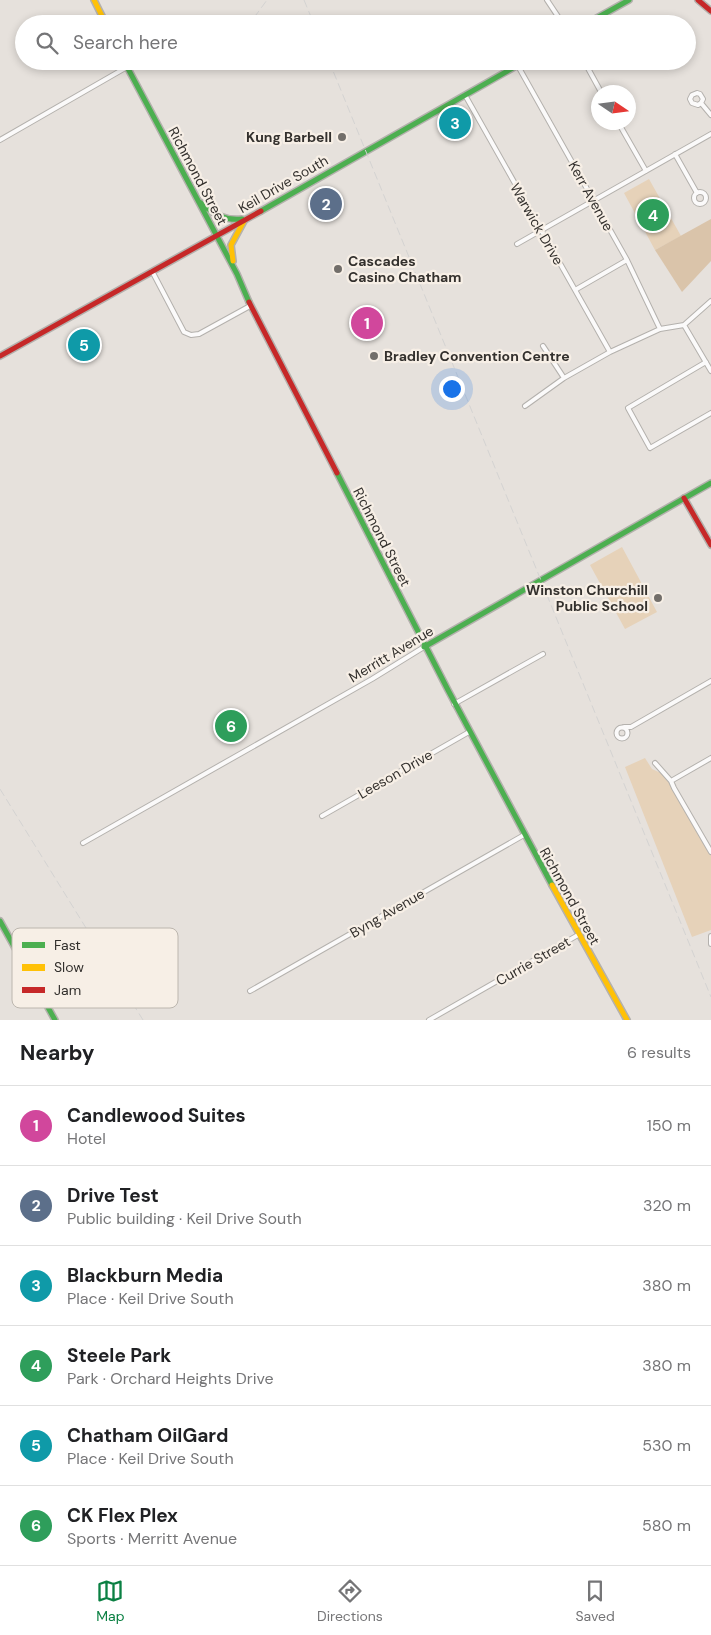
<!DOCTYPE html>
<meta charset="utf-8">
<style>
:root{--surface:#fff;--page:#f2f2f2;--text:#202124;--muted:#757577;--line:#e0e0e0;--accent:#0b8043}
body{margin:0;font-family:"DM Sans",sans-serif;background:var(--page);color:var(--text)}
.compass{position:absolute;left:591px;top:85px;width:45px;height:45px;border-radius:50%;background:var(--surface);box-shadow:0 2px 8px #0003;rotate:103deg}
.you{position:absolute;left:451px;top:388px;width:18px;height:18px;margin:-12px;border:4px solid #fff;border-radius:50%;background:#1a73e8;box-shadow:0 0 0 8px #1a73e833}
.badge{display:grid;place-items:center;width:32px;height:32px;border-radius:50%;background:var(--accent);color:#fff;font-size:16px;font-weight:700}
.pin{position:absolute;translate:-50% -50%;border:2px solid #fff;box-shadow:0 1px 5px #0006}
.list{margin:0;padding:0;list-style:none}
h2{display:flex;justify-content:space-between;align-items:center;height:65px;margin:0;padding:0 20px;font-size:21px}
h2 small{font-size:16px;font-weight:400;color:var(--muted)}
.list li{display:grid;grid-template-columns:32px 1fr auto;gap:15px;align-items:center;box-sizing:border-box;height:80px;padding:0 20px;border-top:1px solid var(--line)}
.list b{display:block;font-size:19px;white-space:nowrap}
.list p{margin:0;font-size:16px;white-space:nowrap;color:var(--muted)}
.list em{font-size:16px;font-style:normal;color:var(--muted)}
.icon{flex:none;width:28px;height:28px;fill:none;stroke:currentColor;stroke-width:2;stroke-linecap:round;stroke-linejoin:round}
.map{position:relative;flex:none;width:711px;height:1020px;overflow:hidden}
.search{position:absolute;background:var(--surface);box-shadow:0 2px 8px #0003;left:15px;right:15px;top:15px;height:55px;display:flex;align-items:center;gap:12px;box-sizing:border-box;padding:0 18px;border-radius:28px;color:var(--muted);font-size:19px}
.sheet{height:545px;background:var(--surface)}
nav{display:flex;justify-content:space-around;align-items:center;box-sizing:border-box;height:70px;border-top:1px solid var(--line);background:var(--surface);font-size:14px;color:var(--muted)}
nav a{display:grid;justify-items:center;gap:2px}
nav .on{color:var(--accent)}
.map>svg:first-child{display:block}
.green{fill:#e6d2b9}
.forest{fill:#dac4aa}
.lines{fill:none;stroke-linecap:round;stroke-linejoin:round}
.street-casing{stroke:#b4b1ad;stroke-width:6}
.fast-casing{stroke:#b4b1ad;stroke-width:8}
.slow-casing{stroke:#b4b1ad;stroke-width:8}
.jam-casing{stroke:#b4b1ad;stroke-width:8}
.street{stroke:#fbfafa;stroke-width:4}
.fast{stroke:#4caf50;stroke-width:5}
.slow{stroke:#ffc107;stroke-width:5}
.jam{stroke:#c62828;stroke-width:5}
.rail{stroke:#d4d3d2;stroke-width:1;stroke-dasharray:8 4;stroke-linecap:butt}
.poi-dot{fill:#726e6a;stroke:#f7efe6;stroke-width:2}
.labels{text-anchor:middle;dominant-baseline:central;stroke-width:4.5;stroke-linejoin:round;paint-order:stroke}
.poi-label{font-size:14px;font-weight:bold;fill:#33302d;stroke:#f7efe6;text-anchor:end}
.street-label{font-size:14px;fill:#33302d;stroke:#f7efe6}
.key{fill:#f7efe6;stroke:#bcb6ae;stroke-width:1}
.key-label{font-size:14px;fill:#33302d}
</style>
<div class="map">
<svg width="711" height="1020" viewBox="0 0 711 1020">
<rect width="100%" height="100%" fill="#e6e1dc"/>
<path class="green" d="M649,179l32,57 -26,14 -31,-57z
M622,547l35,65 -32,17 -35,-64z
M645,758l7,11 11,5 6,6 42,75v75l-19,7 -67,-170z"/>
<path class="forest" d="M711,219v42l-29,31 -27,-42z"/>
<g class="lines">
<defs>
<path id="street" d="M547,0l16,24
M584,61l17,31
M518,66l109,194 33,69
M465,95l145,257
M701,103l-3,2 -6,-2 -2,-4 2,-4 5,-2 3,1 3,5 -2,4 10,12
M618,122l28,49
M0,140l127,-73
M675,154l22,39
M694 198a6 6 0 1 1 12 0a6 6 0 1 1-12 0Z
M517,244l194,-110
M152,271l32,61 7,3 8,-1 51,-28
M575,290l52,-30
M684,325l27,46
M543,346l21,32
M706,362l-78,46 22,40 61,-35
M525,406l39,-28 46,-26 50,-23 24,-4 27,-24
M454,704l89,-50
M624,727h7l80,-46
M616.5 733a5.5 5.5 0 1 1 11 0a5.5 5.5 0 1 1-11 0Z
M655,763l16,18 3,7 37,64
M671,781l40,-23
M322,816l147,-84
M83,843l289,-164 52,-32
M711,936v8
M250,991l274,-156
M429,1020l149,-85"/>
<path id="fast" d="M586,24l43,-24
M124,61l113,213 12,28
M201,203c12,11 24,18 41,16
M261,211l264,-150
M337,473l111,217 104,195
M424,647l287,-164
M0,921l55,99"/>
<path id="slow" d="M94,0l12,24
M233,261l-2,-16 13,-24
M552,885l75,135"/>
<path id="jam" d="M698,0l13,11
M249,302l88,171
M0,356l261,-145
M684,498l27,47"/>
</defs>
<use href="#street" class="street-casing"/>
<use href="#fast" class="fast-casing"/>
<use href="#slow" class="slow-casing"/>
<use href="#jam" class="jam-casing"/>
<use href="#street" class="street"/>
<use href="#fast" class="fast"/>
<use href="#slow" class="slow"/>
<use href="#jam" class="jam"/>
<path class="rail" d="M304,0l10,24
M244,24l12,-9 11,-15
M329,61l382,936
M171,65l7,-4
M0,789l143,231"/>
</g>
<g class="poi-dot">
<circle cx="342" cy="137" r="5"/>
<circle cx="338" cy="269" r="5"/>
<circle cx="374" cy="356" r="5"/>
<circle cx="658" cy="598" r="5"/>
</g>
<g class="labels">
<g class="poi-label">
<text x="332" y="137">Kung Barbell</text>
<text x="348" y="261" text-anchor="start">Cascades<tspan x="348" dy="16">Casino Chatham</tspan></text>
<text x="384" y="356" text-anchor="start">Bradley Convention Centre</text>
<text x="648" y="590">Winston Churchill<tspan x="648" dy="16">Public School</tspan></text>
</g>
<g class="street-label">
<text transform="translate(198 176) rotate(62)">Richmond Street</text>
<text transform="translate(283 184) rotate(-30)">Keil Drive South</text>
<text transform="translate(591 196) rotate(61)">Kerr Avenue</text>
<text transform="translate(537 224) rotate(60)">Warwick Drive</text>
<text transform="translate(382 537) rotate(63)">Richmond Street</text>
<text transform="translate(391 654) rotate(-31)">Merritt Avenue</text>
<text transform="translate(395 774) rotate(-30)">Leeson Drive</text>
<text transform="translate(570 896) rotate(61)">Richmond Street</text>
<text transform="translate(387 913) rotate(-30)">Byng Avenue</text>
<text transform="translate(533 961) rotate(-30)">Currie Street</text>
</g>
</g>
<rect x="12" y="928" width="166" height="80" rx="8" class="key"/>
<rect x="22" y="942" width="23" height="6" fill="#4caf50"/>
<rect x="22" y="964" width="23" height="7" fill="#ffc107"/>
<rect x="22" y="987" width="23" height="6" fill="#c62828"/>
<g class="key-label">
<text x="54" y="950">Fast</text>
<text x="54" y="972">Slow</text>
<text x="54" y="995">Jam</text>
</g>
</svg>
<svg class="compass" viewBox="-18 -18 36 36"><path d="M0-13l5 13h-10z" fill="#e53935"/><path d="M0 13l5-13h-10z" fill="#757577"/></svg>
<div class="you"></div>
<div class="pin badge" style="left:367px;top:323px;background:#d1479c">1</div>
<div class="pin badge" style="left:326px;top:204px;background:#5c6f8a">2</div>
<div class="pin badge" style="left:455px;top:123px;background:#0f9aa8">3</div>
<div class="pin badge" style="left:653px;top:215px;background:#2e9e5b">4</div>
<div class="pin badge" style="left:84px;top:345px;background:#0f9aa8">5</div>
<div class="pin badge" style="left:231px;top:726px;background:#2e9e5b">6</div>
<div class="search"><svg class="icon" aria-label="search" viewBox="0 0 24 24"><circle cx="10" cy="10" r="6"/><path d="M15 15l6 6"/></svg>Search here</div>
</div>
<section class="sheet">
<h2>Nearby<small>6 results</small></h2>
<ul class="list">
<li><span class="badge" style="background:#d1479c">1</span><div><b>Candlewood Suites</b><p>Hotel</p></div><em>150 m</em></li>
<li><span class="badge" style="background:#5c6f8a">2</span><div><b>Drive Test</b><p>Public building · Keil Drive South</p></div><em>320 m</em></li>
<li><span class="badge" style="background:#0f9aa8">3</span><div><b>Blackburn Media</b><p>Place · Keil Drive South</p></div><em>380 m</em></li>
<li><span class="badge" style="background:#2e9e5b">4</span><div><b>Steele Park</b><p>Park · Orchard Heights Drive</p></div><em>380 m</em></li>
<li><span class="badge" style="background:#0f9aa8">5</span><div><b>Chatham OilGard</b><p>Place · Keil Drive South</p></div><em>530 m</em></li>
<li><span class="badge" style="background:#2e9e5b">6</span><div><b>CK Flex Plex</b><p>Sports · Merritt Avenue</p></div><em>580 m</em></li>
</ul>
</section>
<nav>
<a class="on"><svg class="icon" aria-label="map" viewBox="0 0 24 24"><path d="M3 6l6-2 6 2 6-2v14l-6 2-6-2-6 2zM9 4v14M15 6v14"/></svg>Map</a>
<a><svg class="icon" aria-label="directions" viewBox="0 0 24 24"><path d="M12 3l9 9-9 9-9-9zM9 14v-3h6M13 9l2 2-2 2"/></svg>Directions</a>
<a><svg class="icon" aria-label="saved" viewBox="0 0 24 24"><path d="M7 4h10v16l-5-4-5 4z"/></svg>Saved</a>
</nav>
